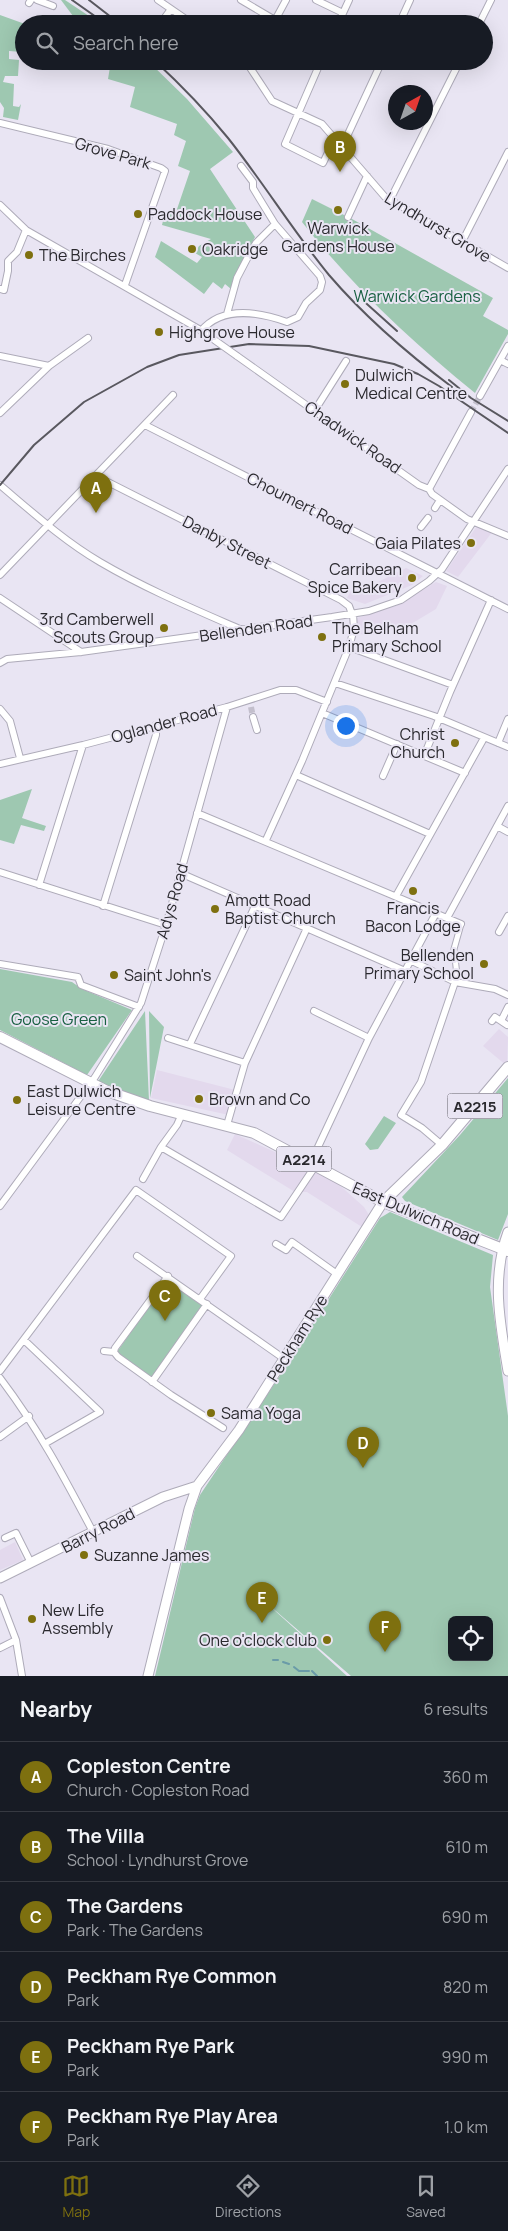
<!DOCTYPE html>
<meta charset="utf-8">
<style>
:root{--surface:#171b24;--page:#20242c;--text:#f1f3f6;--muted:#9ea1a6;--line:#363941;--accent:#7e700f}
body{margin:0;font-family:Manrope,sans-serif;background:var(--page);color:var(--text)}
.controls{position:absolute;right:15px;bottom:15px;display:grid;overflow:hidden;border-radius:8px;box-shadow:0 5px 20px #0002}
.controls button{width:45px;height:45px;display:grid;place-items:center;padding:0;border:0;border-bottom:1px solid var(--line);background:var(--surface);color:var(--text);font:25px sans-serif}
.compass{position:absolute;left:388px;top:85px;width:45px;height:45px;border-radius:50%;background:var(--surface);box-shadow:0 5px 20px #0002;rotate:40deg}
.you{position:absolute;left:345px;top:725px;width:18px;height:18px;margin:-12px;border:4px solid #fff;border-radius:50%;background:#1a73e8;box-shadow:0 0 0 8px #1a73e833}
.badge{display:grid;place-items:center;width:32px;height:32px;border-radius:50%;background:var(--accent);color:#fff;font-size:16px;font-weight:700}
.pin{position:absolute;translate:-50% -41px;filter:drop-shadow(0 1px 2px #0008)}
.pin::after{content:'';position:absolute;top:26px;width:18px;height:15px;background:inherit;clip-path:polygon(0 0,100% 0,50% 100%)}
.list{margin:0;padding:0;list-style:none}
h2{display:flex;justify-content:space-between;align-items:center;height:65px;margin:0;padding:0 20px;font-size:21px}
h2 small{font-size:16px;font-weight:400;color:var(--muted)}
.list li{display:grid;grid-template-columns:32px 1fr auto;gap:15px;align-items:center;box-sizing:border-box;height:70px;padding:0 20px;border-top:1px solid var(--line)}
.list b{display:block;font-size:19px;white-space:nowrap}
.list p{margin:0;font-size:16px;white-space:nowrap;color:var(--muted)}
.list em{font-size:16px;font-style:normal;color:var(--muted)}
.icon{flex:none;width:28px;height:28px;fill:none;stroke:currentColor;stroke-width:2;stroke-linecap:round;stroke-linejoin:round}
.map{position:relative;flex:none;width:508px;height:1676px;overflow:hidden}
.search{position:absolute;background:var(--surface);box-shadow:0 5px 20px #0002;left:15px;right:15px;top:15px;height:55px;display:flex;align-items:center;gap:12px;box-sizing:border-box;padding:0 18px;border-radius:28px;color:var(--muted);font-size:19px}
.sheet{height:485px;background:var(--surface)}
nav{display:flex;justify-content:space-around;align-items:center;box-sizing:border-box;height:70px;border-top:1px solid var(--line);background:var(--surface);font-size:14px;color:var(--muted)}
nav a{display:grid;justify-items:center;gap:2px}
nav .on{color:var(--accent)}
.map>svg:first-child{display:block}
.commercial{fill:#e3d9ed}
.green{fill:#9ec8b1;fill-rule:evenodd}
.lines{fill:none;stroke-linecap:round;stroke-linejoin:round}
.stream{stroke:#6a9ba8;stroke-width:2}
.minor-tunnel{stroke:#c3bfcc;stroke-width:6;stroke-dasharray:6 3;stroke-linecap:butt}
.pedestrian-casing{stroke:#aeabb9;stroke-width:7}
.minor-casing{stroke:#aeabb9;stroke-width:8}
.tertiary-casing{stroke:#aeabb9;stroke-width:11}
.secondary-casing{stroke:#aeabb9;stroke-width:11}
.primary-casing{stroke:#aeabb9;stroke-width:12}
.pedestrian{stroke:#fff;stroke-width:5}
.minor{stroke:#fff;stroke-width:6}
.tertiary{stroke:#fff;stroke-width:9}
.secondary{stroke:#fff;stroke-width:9}
.primary{stroke:#fff;stroke-width:10}
.rail{stroke:#59585f;stroke-width:2}
.minor-bridge-casing{stroke:#aeabb9;stroke-width:8;stroke-linecap:butt}
.minor-bridge{stroke:#fff;stroke-width:6}
.poi-dot{fill:#7e700f;stroke:#e9e5f3;stroke-width:2}
.labels{text-anchor:middle;dominant-baseline:central;stroke-width:4;stroke-linejoin:round;paint-order:stroke}
.shield{fill:#e9e5f3;stroke:#636169;stroke-width:1}
.shield-label{font-size:15px;font-weight:bold;fill:#2a292e}
.street-label{font-size:16px;fill:#2a292e;stroke:#e9e5f3}
.poi-label{font-size:16px;fill:#2a292e;stroke:#e9e5f3;text-anchor:start}
.park-label{font-size:16px;fill:#186042;stroke:#e9e5f3}
</style>
<div class="map">
<svg width="508" height="1676" viewBox="0 0 508 1676">
<rect width="100%" height="100%" fill="#e9e5f3"/>
<path class="commercial" d="M477,526l16,5 -35,46 -12,-6z
M406,568l17,8 -11,9 -47,19 -18,-6 8,-15 11,5z
M436,582l11,4 -11,23 -25,15 -38,11 -15,-1 -1,-16 39,-12z
M499,1029l9,8 -1,29 -24,-20z
M157,1070l78,20 -6,25 -78,-17z
M235,1134l75,34 26,14 28,25 5,8 -7,12 -55,-35h-12l-68,-42z
M15,1542l8,18 -23,10v-20z"/>
<path class="green" d="M61,0h4l36,24h-27l2,-4z
M0,15l25,9 -3,28 -13,-1v8l10,1 -1,16h-13l-2,6 11,2 -1,22 6,1 2,-3 -3,16 -15,-3 1,-9 -4,-6z
M106,61h42l39,38 46,53 -23,17 45,68 -20,39 -4,13 -6,-5 -3,5 -9,-7 -9,12 -49,-37 6,-16 36,22 5,-6 -7,-4 4,-7 12,-7 -49,-14 3,-13 10,3 15,-44 -12,-5 8,-25 -12,-6 3,-11 -47,-17 5,-20 -27,-8 2,-12z
M312,199l40,20 141,79 -10,18 25,14v4l-33,59c-63,-51 -123,-107 -173,-171z
M32,789l-10,29 24,8 -2,5 -23,-6 -7,19 -14,-4v-40z
M0,969l72,13 10,7 50,21 -45,65 -87,-45z
M145,1011l4,90 -52,-18z
M149,1011l15,16 -14,71z
M508,1078v136l-10,26 -93,-39 -3,-4 58,-62z
M384,1116l12,7 -18,26 -8,1 -5,-6z
M390,1212l103,43 -3,32 18,129v260h-157l-89,-77 85,77h-192l40,-168 5,-13 89,-133 91,-144zM452,1620h37v37h-37z
M168,1279l36,26 -52,74 -35,-27z"/>
<g class="lines">
<path class="stream" d="M273,1660h5
M283,1662l6,2
M294,1667l5,4h10
M312,1671l5,5"/>
<path class="minor-tunnel" d="M471,412l9,-16
M251,707l2,10"/>
<defs>
<path id="pedestrian" d="M455,982l2,-7 -3,-26 7,-25"/>
<path id="minor" d="M37,0l16,6
M158,0l35,24
M241,0l34,20
M316,0l27,13
M29,3l2,-3
M160,24l11,-15
M273,24l13,-24
M338,24l11,-24
M399,24l11,-24
M479,24l12,-24
M243,61l6,5 23,35 50,23 63,73 123,71
M321,61l-36,83 38,19 12,-25
M200,62l1,-1
M0,123l108,26 53,19 4,3 -40,114
M342,147l40,-86
M390,200l70,-139
M0,205l26,25 178,102
M348,217l19,-41
M462,242l46,-90
M0,289l4,1 4,-19v-10l9,-9 9,-22
M227,314l10,-36 12,-23 7,-12 19,-19
M201,331c22,-26 58,-19 86,-9l11,-5 8,-14 14,-13 2,-8 -2,-6 -45,-52 -22,-36v-6l-12,-16
M0,356l49,10
M237,356l182,129 10,4 3,5 35,25 41,17
M500,360l8,4
M480,396l28,-50
M315,410l31,-49
M0,413l49,-47 39,-28
M145,425l363,184
M96,476l245,124 8,6 3,8
M0,485c32,27 64,56 100,77 46,27 94,47 142,68
M429,489l42,-77
M435,508l5,-8
M421,527l7,-9
M0,575l173,-180
M0,598l81,54
M349,647l104,38
M0,663l7,-4 74,-7 251,-35 37,-6 32,-11 28,-19 13,-12 66,-100
M335,683l99,33 74,31
M0,709l10,12 10,37
M322,713l143,60
M253,717l4,13
M498,743l10,-24
M424,756l26,-64 41,-92
M0,764l83,-19 144,-38 53,-17h16l31,12
M296,775l134,59
M383,776l14,-32
M197,813l264,111
M497,826l11,6
M266,840l36,-79 47,-114 5,-18 -1,-15
M0,872l166,53
M180,873l225,98
M39,885l44,-140
M396,896l88,-158
M103,906l53,-171v-10
M447,918l61,-112
M499,932l9,-16
M412,961l43,21 40,7 13,6
M0,964l78,13 3,8 58,22
M314,1011l55,27
M492,1021l3,-4 12,8
M501,1021l7,-14
M168,1038l77,25
M190,1044l66,-140
M227,1125l18,-62 62,-135
M442,1145l-20,-17 -21,-13 20,-33 34,-100
M161,1147l120,70 35,-52
M311,1162l58,-124 67,-125
M143,1179l18,-32 16,-22 5,-11
M0,1206l95,-129 46,-74 25,-78 61,-218
M276,1244l10,6 6,-8 45,32
M137,1256l146,102
M24,1340l76,72 -54,31
M104,1351l10,1 4,5 53,38 52,33
M114,1352l1,-4 53,-72
M0,1371l136,-181 95,66 -31,43
M0,1378c38,50 64,99 93,154
M152,1382l55,-78
M0,1437l29,-21
M5,1538l11,-5 15,30
M0,1598l16,42 6,36
M0,1648l16,-8"/>
<path id="tertiary" d="M508,1232c-17,46 -8,92 0,139"/>
<path id="secondary" d="M0,1578l163,-81 34,-11
M148,1676l41,-167 8,-23 42,-56 144,-228"/>
<path id="primary" d="M0,1037l107,54 43,15 104,27 129,69 125,49
M383,1202l59,-57 66,-78"/>
</defs>
<use href="#pedestrian" class="pedestrian-casing"/>
<use href="#minor" class="minor-casing"/>
<use href="#tertiary" class="tertiary-casing"/>
<use href="#secondary" class="secondary-casing"/>
<use href="#primary" class="primary-casing"/>
<use href="#pedestrian" class="pedestrian"/>
<use href="#minor" class="minor"/>
<use href="#tertiary" class="tertiary"/>
<use href="#secondary" class="secondary"/>
<use href="#primary" class="primary"/>
<path class="rail" d="M72,0l34,24
M89,0l31,24
M155,61c26,24 51,50 73,77 35,44 65,93 101,137 36,42 79,79 123,112
M358,296l39,35
M449,380l22,18 37,23
M0,485l34,-40 50,-43 63,-35 32,-12 70,-11 60,2 85,18 24,10 21,12 69,47"/>
<defs>
<path id="minor-bridge" d="M206,334l31,22"/>
</defs>
<use href="#minor-bridge" class="minor-bridge-casing"/>
<use href="#minor-bridge" class="minor-bridge"/>
</g>
<g class="poi-dot">
<circle cx="338" cy="210" r="5"/>
<circle cx="138" cy="214" r="5"/>
<circle cx="192" cy="249" r="5"/>
<circle cx="29" cy="255" r="5"/>
<circle cx="159" cy="332" r="5"/>
<circle cx="345" cy="384" r="5"/>
<circle cx="471" cy="543" r="5"/>
<circle cx="412" cy="578" r="5"/>
<circle cx="164" cy="628" r="5"/>
<circle cx="322" cy="637" r="5"/>
<circle cx="455" cy="743" r="5"/>
<circle cx="413" cy="891" r="5"/>
<circle cx="215" cy="909" r="5"/>
<circle cx="484" cy="964" r="5"/>
<circle cx="114" cy="975" r="5"/>
<circle cx="199" cy="1099" r="5"/>
<circle cx="17" cy="1100" r="5"/>
<circle cx="211" cy="1413" r="5"/>
<circle cx="84" cy="1555" r="5"/>
<circle cx="32" cy="1619" r="5"/>
<circle cx="327" cy="1640" r="5"/>
</g>
<g class="labels">
<g class="shield">
<rect x="447.5" y="1093.5" width="55" height="25" rx="4"/>
<rect x="276.5" y="1146.5" width="55" height="25" rx="4"/>
</g>
<g class="shield-label">
<text x="475" y="1106">A2215</text>
<text x="304" y="1159">A2214</text>
</g>
<g class="street-label">
<text transform="translate(113 153) rotate(16)">Grove Park</text>
<text transform="translate(438 227) rotate(31)">Lyndhurst Grove</text>
<text transform="translate(353 437) rotate(35)">Chadwick Road</text>
<text transform="translate(300 503) rotate(27)">Choumert Road</text>
<text transform="translate(227 542) rotate(27)">Danby Street</text>
<text transform="translate(256 628) rotate(-8)">Bellenden Road</text>
<text transform="translate(164 723) rotate(-15)">Oglander Road</text>
<text transform="translate(172 901) rotate(-74)">Adys Road</text>
<text transform="translate(416 1213) rotate(23)">East Dulwich Road</text>
<text transform="translate(297 1338) rotate(-58)">Peckham Rye</text>
<text transform="translate(98 1530) rotate(-27)">Barry Road</text>
</g>
<g class="poi-label">
<text x="148" y="214">Paddock House</text>
<text x="338" y="228" text-anchor="middle">Warwick<tspan x="338" dy="18">Gardens House</tspan></text>
<text x="202" y="249">Oakridge</text>
<text x="39" y="255">The Birches</text>
<text x="169" y="332">Highgrove House</text>
<text x="355" y="375">Dulwich<tspan x="355" dy="18">Medical Centre</tspan></text>
<text x="461" y="543" text-anchor="end">Gaia Pilates</text>
<text x="402" y="569" text-anchor="end">Carribean<tspan x="402" dy="18">Spice Bakery</tspan></text>
<text x="154" y="619" text-anchor="end">3rd Camberwell<tspan x="154" dy="18">Scouts Group</tspan></text>
<text x="332" y="628">The Belham<tspan x="332" dy="18">Primary School</tspan></text>
<text x="445" y="734" text-anchor="end">Christ<tspan x="445" dy="18">Church</tspan></text>
<text x="225" y="900">Amott Road<tspan x="225" dy="18">Baptist Church</tspan></text>
<text x="413" y="908" text-anchor="middle">Francis<tspan x="413" dy="18">Bacon Lodge</tspan></text>
<text x="474" y="955" text-anchor="end">Bellenden<tspan x="474" dy="18">Primary School</tspan></text>
<text x="124" y="975">Saint John's</text>
<text x="27" y="1091">East Dulwich<tspan x="27" dy="18">Leisure Centre</tspan></text>
<text x="209" y="1099">Brown and Co</text>
<text x="221" y="1413">Sama Yoga</text>
<text x="94" y="1555">Suzanne James</text>
<text x="42" y="1610">New Life<tspan x="42" dy="18">Assembly</tspan></text>
<text x="317" y="1640" text-anchor="end">One o'clock club</text>
</g>
<g class="park-label">
<text x="417" y="296">Warwick Gardens</text>
<text x="59" y="1019">Goose Green</text>
</g>
</g>
</svg>
<div class="controls">
<button><svg class="icon" aria-label="locate" viewBox="0 0 24 24"><circle cx="12" cy="12" r="6"/><path d="M12 2v4M12 18v4M2 12h4M18 12h4"/></svg></button>
</div>
<svg class="compass" viewBox="-18 -18 36 36"><path d="M0-13l5 13h-10z" fill="#e53935"/><path d="M0 13l5-13h-10z" fill="#9ea1a6"/></svg>
<div class="you"></div>
<div class="pin badge" style="left:96px;top:513px">A</div>
<div class="pin badge" style="left:340px;top:172px">B</div>
<div class="pin badge" style="left:165px;top:1321px">C</div>
<div class="pin badge" style="left:363px;top:1468px">D</div>
<div class="pin badge" style="left:262px;top:1623px">E</div>
<div class="pin badge" style="left:385px;top:1652px">F</div>
<div class="search"><svg class="icon" aria-label="search" viewBox="0 0 24 24"><circle cx="10" cy="10" r="6"/><path d="M15 15l6 6"/></svg>Search here</div>
</div>
<section class="sheet">
<h2>Nearby<small>6 results</small></h2>
<ul class="list">
<li><span class="badge">A</span><div><b>Copleston Centre</b><p>Church · Copleston Road</p></div><em>360 m</em></li>
<li><span class="badge">B</span><div><b>The Villa</b><p>School · Lyndhurst Grove</p></div><em>610 m</em></li>
<li><span class="badge">C</span><div><b>The Gardens</b><p>Park · The Gardens</p></div><em>690 m</em></li>
<li><span class="badge">D</span><div><b>Peckham Rye Common</b><p>Park</p></div><em>820 m</em></li>
<li><span class="badge">E</span><div><b>Peckham Rye Park</b><p>Park</p></div><em>990 m</em></li>
<li><span class="badge">F</span><div><b>Peckham Rye Play Area</b><p>Park</p></div><em>1.0 km</em></li>
</ul>
</section>
<nav>
<a class="on"><svg class="icon" aria-label="map" viewBox="0 0 24 24"><path d="M3 6l6-2 6 2 6-2v14l-6 2-6-2-6 2zM9 4v14M15 6v14"/></svg>Map</a>
<a><svg class="icon" aria-label="directions" viewBox="0 0 24 24"><path d="M12 3l9 9-9 9-9-9zM9 14v-3h6M13 9l2 2-2 2"/></svg>Directions</a>
<a><svg class="icon" aria-label="saved" viewBox="0 0 24 24"><path d="M7 4h10v16l-5-4-5 4z"/></svg>Saved</a>
</nav>
